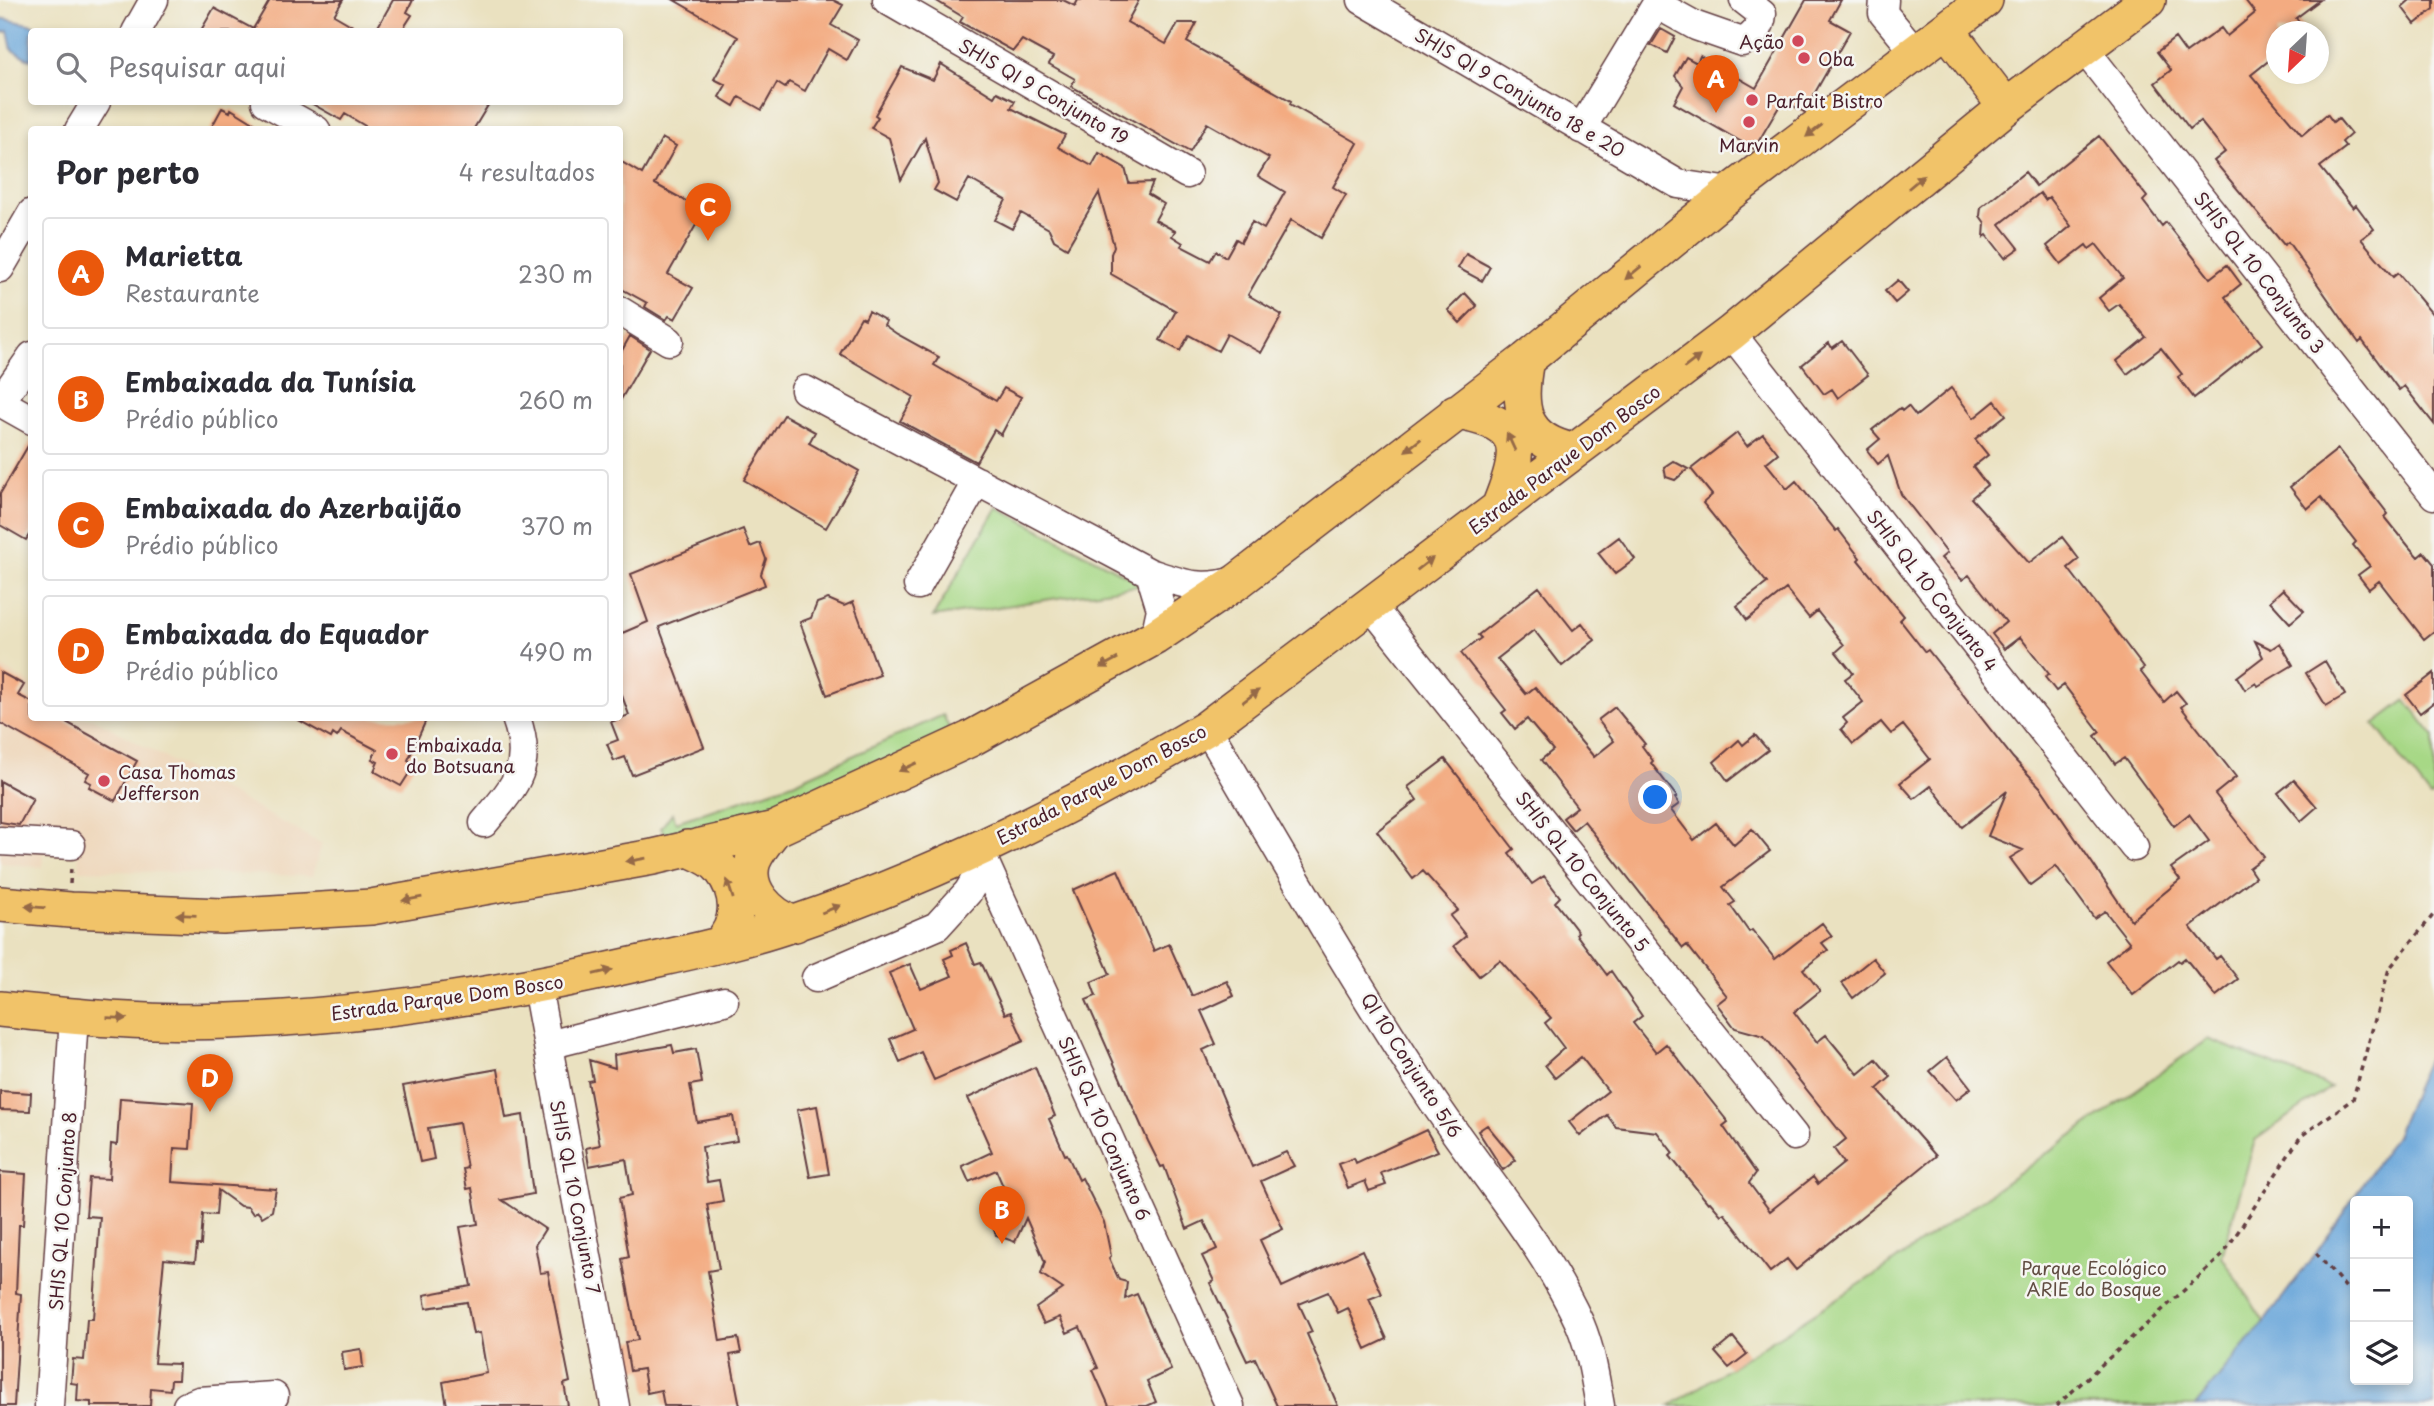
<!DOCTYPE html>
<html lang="pt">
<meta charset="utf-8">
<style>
:root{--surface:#fff;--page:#f2f2f3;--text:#2b2b33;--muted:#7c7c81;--line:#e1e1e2;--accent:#ea580c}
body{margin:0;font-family:"Playpen Sans",sans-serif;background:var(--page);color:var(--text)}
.controls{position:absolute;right:21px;bottom:21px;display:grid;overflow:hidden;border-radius:7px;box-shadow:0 4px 10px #0003}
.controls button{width:63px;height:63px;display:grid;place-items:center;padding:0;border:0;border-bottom:2px solid var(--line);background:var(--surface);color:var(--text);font:35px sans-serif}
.compass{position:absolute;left:2266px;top:21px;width:63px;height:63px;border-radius:50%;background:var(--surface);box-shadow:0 4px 10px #0003;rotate:205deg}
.you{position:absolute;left:1656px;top:798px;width:24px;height:24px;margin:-18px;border:5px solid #fff;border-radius:50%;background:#1a73e8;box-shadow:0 0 0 10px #1a73e833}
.badge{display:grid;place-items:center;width:46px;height:46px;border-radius:50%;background:var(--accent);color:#fff;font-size:23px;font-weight:700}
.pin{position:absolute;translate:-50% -58px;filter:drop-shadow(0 2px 4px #0008)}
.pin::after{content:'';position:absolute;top:37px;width:24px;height:21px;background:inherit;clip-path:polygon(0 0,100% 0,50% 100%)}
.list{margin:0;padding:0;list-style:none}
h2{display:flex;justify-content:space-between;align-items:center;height:91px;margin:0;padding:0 28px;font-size:30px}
h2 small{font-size:23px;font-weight:400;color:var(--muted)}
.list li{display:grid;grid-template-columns:46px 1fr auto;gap:21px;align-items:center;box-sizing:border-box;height:112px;margin:0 14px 14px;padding:0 14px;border:2px solid var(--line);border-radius:7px}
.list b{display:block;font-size:26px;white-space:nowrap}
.list p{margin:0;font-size:23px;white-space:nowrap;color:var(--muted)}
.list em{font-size:23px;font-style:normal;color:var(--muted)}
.icon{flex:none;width:38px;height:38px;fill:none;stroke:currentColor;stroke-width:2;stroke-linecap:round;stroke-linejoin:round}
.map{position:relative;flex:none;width:2434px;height:1406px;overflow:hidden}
.search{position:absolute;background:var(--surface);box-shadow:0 4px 10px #0003;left:28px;top:28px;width:595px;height:77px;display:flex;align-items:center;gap:18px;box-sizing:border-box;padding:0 24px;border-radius:7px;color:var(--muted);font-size:26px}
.panel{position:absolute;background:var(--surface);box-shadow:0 4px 10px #0003;left:28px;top:126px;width:595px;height:595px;border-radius:7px}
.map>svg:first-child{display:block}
.built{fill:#eed7bb}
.green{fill:#a7d886;stroke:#787c58;stroke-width:2}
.water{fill:#67a5d9;stroke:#586282;stroke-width:2;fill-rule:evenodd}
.building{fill:#f3ab81}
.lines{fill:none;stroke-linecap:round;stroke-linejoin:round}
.minor-casing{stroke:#623c41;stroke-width:31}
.major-casing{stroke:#623c41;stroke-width:38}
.path{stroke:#623c41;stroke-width:3.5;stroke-dasharray:5 5;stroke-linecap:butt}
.minor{stroke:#fff;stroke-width:28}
.major{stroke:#f1c369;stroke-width:35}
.oneway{fill:#956947}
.poi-dot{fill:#d1495b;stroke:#f6f6f2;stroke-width:2.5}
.labels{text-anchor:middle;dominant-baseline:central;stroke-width:5;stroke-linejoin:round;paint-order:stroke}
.poi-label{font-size:18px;fill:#4a1f2b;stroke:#f6f6f2;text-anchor:start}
.street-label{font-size:18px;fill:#4a1f2b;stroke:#f6f6f2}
.park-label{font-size:18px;fill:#614d42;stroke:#f6f6f2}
</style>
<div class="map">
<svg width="2434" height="1406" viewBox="0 0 2434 1406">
<rect width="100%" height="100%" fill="#f6f6f2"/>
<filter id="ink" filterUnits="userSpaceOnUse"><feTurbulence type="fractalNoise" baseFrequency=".0143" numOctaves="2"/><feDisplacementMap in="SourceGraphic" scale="14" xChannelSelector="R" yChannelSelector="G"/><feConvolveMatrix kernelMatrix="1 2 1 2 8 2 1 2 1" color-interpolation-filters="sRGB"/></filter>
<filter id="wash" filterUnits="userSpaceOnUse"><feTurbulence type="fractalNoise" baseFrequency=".00686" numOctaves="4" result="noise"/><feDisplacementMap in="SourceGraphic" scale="28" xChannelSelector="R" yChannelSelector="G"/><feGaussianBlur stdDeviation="1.57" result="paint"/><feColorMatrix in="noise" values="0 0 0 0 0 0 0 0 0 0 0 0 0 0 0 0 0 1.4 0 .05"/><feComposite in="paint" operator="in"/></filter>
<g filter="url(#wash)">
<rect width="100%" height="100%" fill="#eae1c0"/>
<path class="built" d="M0,666l31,18 1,34h61l229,126 -10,32 -233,-6 -1,-16 -35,-1v14l-43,-4z"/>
<path class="green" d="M997,507l147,78 -211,32z
M2406,700l28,36v60l-3,2 -57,-74z
M943,715l10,21 -148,61 -138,42 -6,-11 11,-15 4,9 117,-39z
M2208,1039l123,48 -76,53 -33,116 42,66 -69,84h-525l218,-140z"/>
<path class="water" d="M0,18l33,7 3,6 -4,1 -1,28 -19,-10 -4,-19 -8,2z
M2434,1043v363h-239l69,-84 52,-69 79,-117zM2355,1201h53v179h-53z"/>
<g id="blocks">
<path class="building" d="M270,0h73l-9,15 29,17h-163l14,-24 39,21z
M393,0h20l-6,12 5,3 -11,17h-26z
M674,0h159l10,5 -12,20 27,15 -11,20 -19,-11 -23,42 -16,-9 -4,6 -8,-5 -15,27 -23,-13 -5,9 -15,-9 7,-12 -12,-6 24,-42z
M935,0h128l12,6 3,-6h61l-12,22 39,22 12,-21h19l-10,19 104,59 -1,3 68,39 -25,44 13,8 -25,43 -30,-18 -43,75 34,20 -21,38 -34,-19 -9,17 -29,-16 -9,16 -20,-11 16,-29 -65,-37v-20l3,-8 -15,-53 -32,55 -13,-8 -5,-11 -28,-16 -9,16 -17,-9 11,-20 -37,-21 -13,23 -22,-12 4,-7 -13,-45 -24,42 -12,-42 -18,-10 7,-11 -3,-2 27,-48 31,13 8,-16 53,33 3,-5 18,9 -4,7 54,27 -7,12 34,19 7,-13 26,15 4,15 24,-1 -5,12 16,10 -9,16 20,11 -3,5 11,7 -2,3 29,15 6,-10 10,6 10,-18 5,3 11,-20 12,7 21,-37 -27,-16 11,-18 -62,-35 -17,29 -119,-66 4,-7 -26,-15 4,-7 -31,-17 -9,11 -53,-29 3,-5z
M1806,0h35l-11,20 20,11 -46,81 -21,-12 -29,49 -80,-46 9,-17 -8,-10 11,-19 11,6 3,-7 56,32z
M2245,0h75l-24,18 11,14h-30v22l-26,21 51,60 25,-21 6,8 5,-4 13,16 -9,8 4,5 -26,20 33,41 3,-3 18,24 -13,10 32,38 5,-4 36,43v108l-30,-38 -5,4 -37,-50 -3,3 -71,-101 -4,3 -70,-84 11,-9 -25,-31 -10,8 -35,-46 16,-13 -14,-18 18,-14 11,15 35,-25 6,8 28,-23z
M2410,0h24v9l-19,15 -13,-17z
M1661,29l14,8 -8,16 -16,-8z
M309,102h181l-17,28h-101l-27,-16 -4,6z
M222,108l8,4 1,-3 34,21h-55z
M2099,136l48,61 -4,4 19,25 4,-4 44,56 17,-13 14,19 -16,13 37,47 -68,54 -16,-21 4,-3 -21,-26 -34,26 -10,-13 29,-24 -27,-33 -10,7 -10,-13 24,-20 -27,-34 -7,5 -3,-4 -25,19 -14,-18 24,-20 -22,-29 -4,3 -5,-7 -40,31 19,24 -14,10 -18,-23 -3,2 1,-14 -5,-7 1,-9 44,-35 11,14z
M662,138l14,8 -21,38 49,27 -36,63 25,14 -18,31 -6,-3 -3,4 -21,-13 2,-4 -27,-15v-127l22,13z
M1466,254l24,13 -8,14 -24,-13z
M1898,280l10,12 -13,11 -10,-12z
M1465,293l12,13 -17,17 -12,-13z
M869,311l17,10 -2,4 13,9 42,23 -5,8 62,36 8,-13 17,9 -20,38 -7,-5 -18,32 -76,-41 14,-24 -74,-43 21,-37 4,2z
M630,336l20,13 -30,52v-47z
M1842,341l26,34 -30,23 -6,-9 -8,5 -22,-29 27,-22 3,5z
M1951,388l23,30 21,-17 11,14 -31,24 13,16 -15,12 14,18 -16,13 58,65 33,-26 17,22 -11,9 76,100 -4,3 24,31 12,-11 10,12 -5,4 55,70 -21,17 49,63 -15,11 6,9 -65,50 26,32 4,-3 18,23 -22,17 -31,-38 -5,4 -2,-2 -45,35 -27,-34 24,-18 -25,-32 -11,7 -38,-52 -26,19 -20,-27 13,-8 -35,-14 19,-45 -45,36 -31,-41 -17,13 -14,-16 30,-24 -27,-34 -12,9 -10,-12 -28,22 -12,-15 6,-6 -4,-5 20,-16 -18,-23 8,-6 -17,-21 8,-7 -27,-34 -8,7 -23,-29 -39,31 -10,-14 30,-23 -64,-80 9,-8 -21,-26 46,-36 10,13 16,-12 15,19 -12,10 21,26 9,-8 40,50 2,-2 22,29 -2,2 46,56 -4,4 25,32 3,-2 85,108 28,30 90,132 49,-40 -9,-12 38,-27 -20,-27 -15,12 -50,-68 -9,6 -20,-28 5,-4 -36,-47 -8,6 -11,-14 4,-3 -29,-37 -16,12 -12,-15 14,-12 -37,-47 -7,5 -21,-22 6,-5 -46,-59 -13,-38 -10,8 -11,-14 13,-11 -8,-9 28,-22 2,3 6,-5 8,10z
M784,415l31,17 -6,11 50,28 -33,57 -82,-48z
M32,439v91l-6,10 -26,-15v-31z
M2338,449l50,65 -3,3 25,31 8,9 6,-5 10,12v67l-10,8 -45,-58 -10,8 -11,-14 12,-9 -17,-21 3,-3 -35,-45 -14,12 -17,-22z
M1673,461l15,8 -13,11 -9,-3 -2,-10z
M743,529l7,18 10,-4 6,16 -5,15 4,11 -106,42 45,120 -72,28 -7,-18 -11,4 -7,-17 11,-4 -7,-18 18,-7 -9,-25v-56l28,-12 -17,-48z
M1619,537l16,22 -20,15 -17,-21z
M1539,587l34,43 9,-7 13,17 -33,26 -28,-36 -37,29 29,35 9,-7 59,70 20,-16 -16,-21 17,-13 30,37 -3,2 11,15 -2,2 26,34 -2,1 4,6 -8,6 23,30 22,-17 18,22 18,-16 18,22 -47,36 12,15 -5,3 19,27 3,-2 23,29 47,-36 10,13 -10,7 6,7 -25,19 17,22 -26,21 23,30 9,-7 32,39 18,-15 15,18 -14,12 59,67 -140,114 -9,-11 -17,13 -46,-59 -3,2 -11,-13 -2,1 -38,-47 3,-3 -16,-21 -41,-5 -9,-12 -27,21 -11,-14 39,-31 -27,-34 -26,21 -10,-13 19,-17 -19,-25 6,-5 -51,-58 -21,16 -25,-30 12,-10 -16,-20 8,-6 -35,-39 -10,8 -36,-48 40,-31 -9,-13 37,-28 69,90 -5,4 23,31 12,-8 16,21 -5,5 23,30 -2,2 31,41 4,-4 31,45 -9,7 23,29 10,-8 62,78 -5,4 33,47 -7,10 21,28 43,-34 5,7 26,-21 -10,-14 12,-10 -82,-103 -29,-8 -18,-24 10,-8 -40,-51 -4,3 -99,-127 -11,9 -10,-12 14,-11 -36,-47 12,-10 -26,-31 -12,10 -13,-16 4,-3 -45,-57 20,-15 -3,-3z
M2283,589l21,22 -14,12 -20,-22z
M828,599l16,7 9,-4 27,73 -53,20 -27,-73 11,-4 6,-15z
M2255,641l16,8 9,-6 13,22 -35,21 -2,-3 -11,7 -8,-13 26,-20z
M2325,661l20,34 -19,11 -20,-33z
M0,672l24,13 -6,10 14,7v16h27l78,43 -22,40 -26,-14 2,-4 -6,-3 4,-7 -89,-50z
M2434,673v29l-14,11 -14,-18z
M295,718h132l-19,42 7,4 -14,22 -27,-15 4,-9 -6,-3 5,-9 -36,-19 -4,6 -4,-3 -2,4z
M1755,735l13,15 -40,31 -14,-19 25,-22 4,5z
M2294,780l23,27 -16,14 -23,-28z
M0,781l33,18 -14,26 -19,-3z
M1118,870l36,81 15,-7 23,52 35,-15 7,15 -33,15 15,33 -13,6 49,117 34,-15 8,14 -33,15 22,48 -23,11 22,47 80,-37 20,44 -13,5 18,40 -21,10 -18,-41 -10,5 -10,-21 -29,12 13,28 -5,2 31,72h-61l-22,-48 -8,3 -37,-78 4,-2 -12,-25 15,-7 -13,-28 -17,8 -23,-63 -3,1 -13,-26 -62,-141 10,-4 -5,-14 19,-8 -37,-84z
M966,943l9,21 6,-2 24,52 6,-2 13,29 -90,39 -13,-28 -21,10 -10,-23 23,-10 -24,-56 21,-9 11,25 31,-13 -8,-17 9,-4 -2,-5z
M1873,958l12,15 -32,25 -11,-15z
M672,1045l2,8 22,-4 6,34 -12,2 7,37 36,-6 4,25 -35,6 5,35 12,-2 4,21 -16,3 12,65 -11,2 12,70 18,-3 3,15 -11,2 10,51h-76l-3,-16 -14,3 -4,-24 -13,2 -5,-29 13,-2 -16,-81 7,-2 -10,-59 13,-3 -6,-36 -37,7 -3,-18 14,-3 -12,-64 5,-1 -4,-20 26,8 -1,-13z
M1947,1057l24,31 -15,12 -26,-29z
M1035,1067l20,49 -6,3 16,36 2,-1 12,26 3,-2 22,44 7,34 -2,2 10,22 8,2 -2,17 12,-5 34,76 -24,11 9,21 -9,4h-38l-16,-36 5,-2 -18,-41 -13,6 -7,-16 -16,7 -8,-16 27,-19 -22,-15 4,-12 -19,-44 -11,24 -19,-7 -6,-15 23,-11 -17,-39 -27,12 -7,-16 30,-14 -24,-54z
M498,1069l8,49 17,-3 10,79 -31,6 43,29 -10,16 5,28 8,-1 22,110 -6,2 4,22h-121l-4,-24 44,-9 -7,-40 -7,1 -6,-32 -41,6 -2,-13 47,-9 -11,-59 18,-3 -6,-36 -5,1 -4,-20 4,-1 -8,-45 -31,5 6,31 -14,3 -17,-76z
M0,1091l31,2 -1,18 -30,-1z
M120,1098l73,5 -3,46 -16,-1 -2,34 104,7 -4,22 -10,6 -5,-6 -4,3 -5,-7 -8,-1 -22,-16 -2,25 -13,-1 -2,31h-4l-2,17 -31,-3 -10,104 25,1 -1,16h-7l-1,10 -19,-2 -1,18h-59v-4l-14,-1 1,-17 -7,-1 2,-24 11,1 3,-41h6l7,-102 -14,-1 3,-38 20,1 2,-35 6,1z
M817,1106l12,68 -19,3 -13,-67z
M1487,1125l29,35 -13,10 -25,-39z
M1426,1130l12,21 -57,22 5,12 -17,6 -4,-10 -17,7 -10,-24 16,-6 2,5z
M0,1172l26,2 -3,51h-4l-3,68 5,1 -7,112h-14z
M1733,1337l14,17 -18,14 -14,-16z
M361,1349l2,18 -19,3 -2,-18z"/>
</g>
</g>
<g filter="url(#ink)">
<use href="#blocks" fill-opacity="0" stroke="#623c41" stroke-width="2"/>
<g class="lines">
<defs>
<path id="minor" d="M887,0l300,174
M1362,0l316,184 53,8
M1884,0l-1,13 34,41
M1656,4l40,22 46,16c12,-5 19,-15 20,-28l-18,-14
M136,32l18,-32
M2085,50l349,445
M266,102l50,28
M1581,129l78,-129
M79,130l17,-28
M0,268l32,-55
M620,311l49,30
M1731,333l403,514
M805,390l345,183c34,11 50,18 85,8
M0,402l32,-46
M0,402l32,18
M1150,573l11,36 -6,28
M918,585l59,-104
M1371,606l423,530
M1207,728c72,123 143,247 222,367 50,76 113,146 151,229 11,26 15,54 20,82
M484,823c31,-37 50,-56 32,-105
M0,841l71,4
M979,850l251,556
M816,978l121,-52 31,-34 17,-29
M537,987l78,419
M548,1045l176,-44
M49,1406l25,-389
M187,1406l12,-5 75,-5"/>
<path id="major" d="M1947,30l59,77
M1526,360c-9,46 -6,80 47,91
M1456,412c69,11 67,36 44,93
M775,829c-8,10 -17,20 -22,32 -10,29 18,55 42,63
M687,848c12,6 26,10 34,21 19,24 20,55 -2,76
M0,904l70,6 152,6 149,-9 282,-50 122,-28 195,-90 185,-102 83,-56 288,-221 205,-168 254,-192
M0,1009c75,8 152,15 228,12 138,-5 273,-26 408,-57 53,-12 108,-23 159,-41 144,-49 282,-118 412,-195l524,-395 275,-226 142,-107"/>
</defs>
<use href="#minor" class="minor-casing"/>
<use href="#major" class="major-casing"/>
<path class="path" d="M70,884l1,-17
M2316,1253l32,37
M2056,1406l166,-150 79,-120 52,-37 36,-130 45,-55"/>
<use href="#minor" class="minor"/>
<use href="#major" class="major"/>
</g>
<defs><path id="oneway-solid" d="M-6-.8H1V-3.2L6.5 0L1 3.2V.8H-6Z" transform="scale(1.75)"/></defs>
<g class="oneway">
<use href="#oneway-solid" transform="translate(1814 131) rotate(143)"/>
<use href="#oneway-solid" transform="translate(1916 182) rotate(-40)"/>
<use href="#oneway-solid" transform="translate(1633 273) rotate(141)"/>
<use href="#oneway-solid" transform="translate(1692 362) rotate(-37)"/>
<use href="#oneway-solid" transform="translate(1511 442) rotate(-115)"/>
<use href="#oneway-solid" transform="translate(1413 445) rotate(142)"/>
<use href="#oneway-solid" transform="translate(1425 564) rotate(-38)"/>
<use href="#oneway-solid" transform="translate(1109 663) rotate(151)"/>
<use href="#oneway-solid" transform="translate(1251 696) rotate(-37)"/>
<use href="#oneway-solid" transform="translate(908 767) rotate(155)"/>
<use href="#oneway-solid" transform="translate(636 860) rotate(170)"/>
<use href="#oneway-solid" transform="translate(730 889) rotate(-108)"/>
<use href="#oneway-solid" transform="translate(412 899) rotate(170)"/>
<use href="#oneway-solid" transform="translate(35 907) rotate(-175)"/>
<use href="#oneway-solid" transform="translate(831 909) rotate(-22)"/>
<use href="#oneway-solid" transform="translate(186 915) rotate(-178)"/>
<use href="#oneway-solid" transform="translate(603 972) rotate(-13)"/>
<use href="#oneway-solid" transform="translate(117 1018) rotate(2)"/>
</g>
</g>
<g class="poi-dot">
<circle cx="1798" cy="41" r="7"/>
<circle cx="1804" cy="58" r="7"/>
<circle cx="1752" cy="100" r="7"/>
<circle cx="1749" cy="122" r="7"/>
<circle cx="392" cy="754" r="7"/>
<circle cx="104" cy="781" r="7"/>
</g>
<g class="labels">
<g class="poi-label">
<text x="1784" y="41" text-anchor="end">Ação</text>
<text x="1818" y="58">Oba</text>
<text x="1766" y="100">Parfait Bistro</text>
<text x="1749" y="144" text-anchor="middle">Marvin</text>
<text x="406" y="744">Embaixada<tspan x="406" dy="21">do Botsuana</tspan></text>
<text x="118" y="771">Casa Thomas<tspan x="118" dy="21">Jefferson</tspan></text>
</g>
<g class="street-label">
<text transform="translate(1044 91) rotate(30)">SHIS QI 9 Conjunto 19</text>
<text transform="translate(1520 92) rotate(30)">SHIS QI 9 Conjunto 18 e 20</text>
<text transform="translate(2260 272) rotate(52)">SHIS QL 10 Conjunto 3</text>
<text transform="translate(1564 459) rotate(-37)">Estrada Parque Dom Bosco</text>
<text transform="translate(1933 590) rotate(52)">SHIS QL 10 Conjunto 4</text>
<text transform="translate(1101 784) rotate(-28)">Estrada Parque Dom Bosco</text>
<text transform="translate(1583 871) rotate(51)">SHIS QL 10 Conjunto 5</text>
<text transform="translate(447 997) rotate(-8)">Estrada Parque Dom Bosco</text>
<text transform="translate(1412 1065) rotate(57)">QI 10 Conjunto 5/6</text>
<text transform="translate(1105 1128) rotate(66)">SHIS QL 10 Conjunto 6</text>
<text transform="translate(576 1197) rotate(79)">SHIS QL 10 Conjunto 7</text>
<text transform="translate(62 1211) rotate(-86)">SHIS QL 10 Conjunto 8</text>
</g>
<g class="park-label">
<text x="2094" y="1267">Parque Ecológico<tspan x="2094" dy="21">ARIE do Bosque</tspan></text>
</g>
</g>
</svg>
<div class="controls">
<button>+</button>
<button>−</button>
<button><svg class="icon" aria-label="layers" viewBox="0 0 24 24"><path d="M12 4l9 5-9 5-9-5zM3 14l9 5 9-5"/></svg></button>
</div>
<svg class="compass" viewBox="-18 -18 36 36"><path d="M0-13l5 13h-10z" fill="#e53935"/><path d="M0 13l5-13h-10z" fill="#7c7c81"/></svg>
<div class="you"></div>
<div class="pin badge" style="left:1716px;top:113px">A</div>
<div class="pin badge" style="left:1002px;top:1244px">B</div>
<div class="pin badge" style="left:708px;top:241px">C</div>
<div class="pin badge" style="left:210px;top:1112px">D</div>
<div class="search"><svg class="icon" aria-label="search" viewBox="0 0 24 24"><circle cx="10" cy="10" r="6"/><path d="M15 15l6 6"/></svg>Pesquisar aqui</div>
<section class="panel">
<h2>Por perto<small>4 resultados</small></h2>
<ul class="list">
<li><span class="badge">A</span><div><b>Marietta</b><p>Restaurante</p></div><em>230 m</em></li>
<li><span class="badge">B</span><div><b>Embaixada da Tunísia</b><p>Prédio público</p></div><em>260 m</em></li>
<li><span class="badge">C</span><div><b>Embaixada do Azerbaijão</b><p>Prédio público</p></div><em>370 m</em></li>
<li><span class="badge">D</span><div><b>Embaixada do Equador</b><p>Prédio público</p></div><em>490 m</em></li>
</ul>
</section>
</div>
